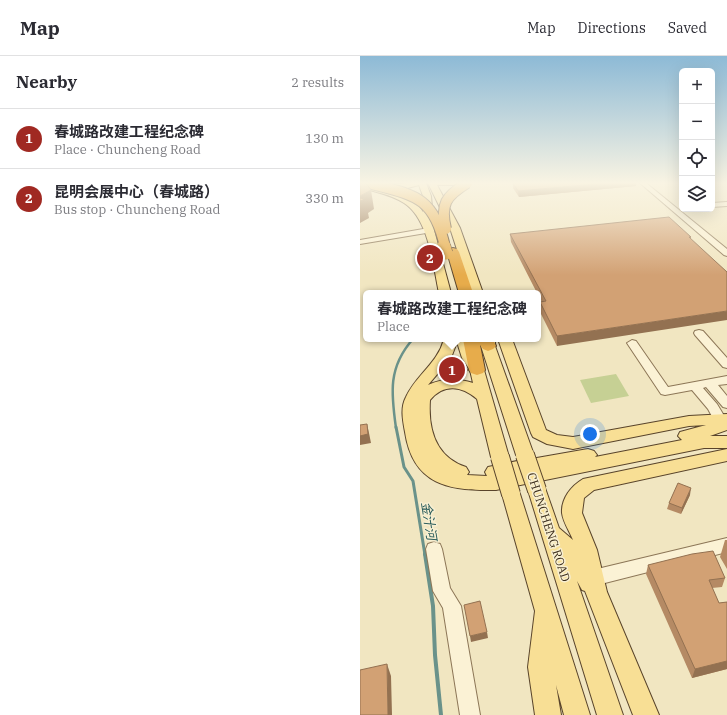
<!DOCTYPE html>
<meta charset="utf-8">
<style>
:root{--surface:#fff;--page:#f2f2f3;--text:#2b2b33;--muted:#7c7c81;--line:#e1e1e2;--accent:#a02922}
body{margin:0;font-family:"IBM Plex Serif","Noto Sans SC",serif;background:var(--page);color:var(--text)}
.controls{position:absolute;right:12px;top:12px;display:grid;overflow:hidden;border-radius:6px;box-shadow:0 4px 16px #0002}
.controls button{width:36px;height:36px;display:grid;place-items:center;padding:0;border:0;border-bottom:1px solid var(--line);background:var(--surface);color:var(--text);font:20px sans-serif}
.you{position:absolute;left:230px;top:378px;width:14px;height:14px;margin:-10px;border:3px solid #fff;border-radius:50%;background:#1a73e8;box-shadow:0 0 0 6px #1a73e833}
.badge{display:grid;place-items:center;width:26px;height:26px;border-radius:50%;background:var(--accent);color:#fff;font-size:13px;font-weight:700}
.pin{position:absolute;translate:-50% -50%;border:2px solid #fff;box-shadow:0 1px 4px #0006}
.popup{position:absolute;left:3px;top:234px;width:178px;height:52px;box-sizing:border-box;display:grid;place-content:center;border-radius:6px;background:var(--surface);filter:drop-shadow(0 1px 3px #0005);font-size:13px;white-space:nowrap;color:var(--muted)}
.popup b{font-size:15px;color:var(--text)}
.popup::after{content:'';position:absolute;left:50%;top:100%;margin-left:-8px;border:8px solid transparent;border-top-color:var(--surface)}
.list{margin:0;padding:0;list-style:none}
h2{display:flex;justify-content:space-between;align-items:center;height:52px;margin:0;padding:0 16px;font-size:17px}
h2 small{font-size:13px;font-weight:400;color:var(--muted)}
.list li{display:grid;grid-template-columns:26px 1fr auto;gap:12px;align-items:center;box-sizing:border-box;height:60px;padding:0 16px;border-top:1px solid var(--line)}
.list b{display:block;font-size:15px;white-space:nowrap}
.list p{margin:0;font-size:13px;white-space:nowrap;color:var(--muted)}
.list em{font-size:13px;font-style:normal;color:var(--muted)}
.icon{flex:none;width:22px;height:22px;fill:none;stroke:currentColor;stroke-width:2;stroke-linecap:round;stroke-linejoin:round}
.map{position:relative;flex:none;width:367px;height:659px;overflow:hidden}
header{display:flex;align-items:center;gap:24px;box-sizing:border-box;height:56px;padding:0 20px;background:var(--surface);border-bottom:1px solid var(--line)}
header strong{font-size:19px}
nav{display:flex;gap:22px;margin-inline-start:auto;font-size:14px}
main{display:flex}
aside{flex:1;background:var(--surface)}
.map>svg:first-child{display:block}
.green{fill:#c6d094}
.lines{fill:none;stroke-linecap:round;stroke-linejoin:round}
.stream-far2{stroke:#6a928a;stroke-width:2.5}
.stream-far1{stroke:#6a928a;stroke-width:3}
.stream{stroke:#6a928a;stroke-width:4}
.minor-casing{stroke:#8c7657;stroke-width:2}
.major-casing{stroke:#59442b;stroke-width:2}
.highway-casing{stroke:#59442b;stroke-width:2}
.minor{fill:#fbf2d5;fill-rule:evenodd}
.major{fill:#f8df95;fill-rule:evenodd}
.highway{fill:#e7ac4b;fill-rule:evenodd}
.major-bridge-casing{stroke:#59442b;stroke-width:20;stroke-linecap:butt}
.highway-bridge-far1-casing{stroke:#59442b;stroke-width:12;stroke-linecap:butt}
.highway-bridge-casing{stroke:#59442b;stroke-width:14;stroke-linecap:butt}
.major-bridge{stroke:#f8df95;stroke-width:18}
.highway-bridge-far1{stroke:#e7ac4b;stroke-width:10}
.highway-bridge{stroke:#e7ac4b;stroke-width:13}
.wall{fill:#b58a64}
.shaded-wall{fill:#937151}
.building{fill:#d2a174;stroke:#937151}
.labels{text-anchor:middle;dominant-baseline:central;stroke-width:3;stroke-linejoin:round;paint-order:stroke}
.near-street-label{font-size:12px;fill:#3b2d1c;stroke:#f8efd1}
.near-water-label{font-size:13px;font-style:italic;fill:#2a5c5b;stroke:#f8efd1}
</style>
<header>
<strong>Map</strong>
<nav><a>Map</a><a>Directions</a><a>Saved</a></nav>
</header>
<main>
<aside>
<h2>Nearby<small>2 results</small></h2>
<ul class="list">
<li><span class="badge">1</span><div><b>春城路改建工程纪念碑</b><p>Place · Chuncheng Road</p></div><em>130 m</em></li>
<li><span class="badge">2</span><div><b>昆明会展中心（春城路）</b><p>Bus stop · Chuncheng Road</p></div><em>330 m</em></li>
</ul>
</aside>
<div class="map">
<svg width="367" height="659" viewBox="0 0 367 659">
<rect width="100%" height="100%" fill="#f1e6c1"/>
<path class="green" d="M256,318l13,22 -38,7 -11,-23z"/>
<g class="lines">
<path class="stream-far2" d="M36,372c-5,-35 -8,-61 17,-89"/>
<path class="stream-far1" d="M36,371l8,40 9,14 12,74"/>
<path class="stream" d="M65,498l8,52 2,49 6,60"/>
<defs>
<path id="minor" d="M280,127h6l81,66v7l-3,-1z
M367,146v4l-15,1v-4z
M69,172l4,2 -1,2 -72,12v-4z
M339,274l4,1 24,27v10l-4,-1 -28,-32 -1,-2 1,-2z
M272,284l4,1 32,46 59,-11v8l-9,1 9,11v12l-4,-1 -17,-20 -3,1 14,16 9,15 -1,3 -5,1 -5,-1 -7,-13 -16,-19 -27,5 -4,-1 -34,-51z
M93,306l10,2 4,6c-7,9 -16,8 -25,5l-4,-5 5,-6zM93,312l2,1 -5,1 1,-1z
M367,482v14l-134,34 -6,-3 -3,-5 3,-5 6,-3z
M74,486l6,2 2,5 8,39 11,18 19,109h-20l-17,-107 -10,-17 -7,-42 2,-5z"/>
<path id="major" d="M0,127l42,12 16,10 5,7v-16l-4,-11 -19,5 -20,-4 -1,-2 1,-1 20,1 8,-1h18l5,13 3,34 17,63h-12c-6,-28 -10,-74 -35,-90 -13,-9 -30,-11 -44,-16z
M68,127h35l-4,2h-22l23,43 23,65h-12l-21,-65z
M84,283h26l6,19 8,12 25,87 -3,4 -6,2 -6,-2 -3,-4 -14,-58c-15,-13 -33,-16 -47,1 -2,30 6,57 36,67l3,5 -2,3 20,1 -2,-4 3,-5 34,-7 -3,-1 -3,-4 -35,-109v-7h14v7l39,109 -3,4 57,-10 6,2 3,4 -2,2 87,-17 -4,-4 2,-4 26,-7 -17,1 -116,23 -26,-5 -14,-7 -2,-4 -33,-94h14l34,91 11,5 16,2 116,-21 38,-2v16l-17,6h17v12h-23l-208,42c-47,1 -83,-5 -91,-58 -2,-11 -5,-24 1,-35 10,-22 32,-34 38,-58zM97,286l5,16 8,12 3,13c-15,-5 -30,-5 -45,2l23,-27z
M367,393v12l-133,29 -10,8 -2,15 15,37 10,42 52,123h-26l-48,-124 -3,-1 -5,-9 46,134h-26l-69,-225 2,-5 7,-2 7,2 15,43 14,12c-3,-8 -10,-18 -11,-27 -1,-14 9,-27 21,-34z
M151,431l7,2 2,5 70,221h-26l-8,-30 5,30h-26l-7,-48 7,-56 -33,-117 2,-5z"/>
<path id="highway" d="M93,192l4,1 2,3 14,41h-14l-12,-41 2,-3z
M103,283h30l3,7 -3,3 -5,2 -5,-2 -3,-4 5,25 -2,3 -6,2 -6,-2 -2,-3z"/>
</defs>
<use href="#minor" class="minor-casing"/>
<use href="#major" class="major-casing"/>
<use href="#highway" class="highway-casing"/>
<use href="#minor" class="minor"/>
<use href="#major" class="major"/>
<use href="#highway" class="highway"/>
<defs>
<path id="major-bridge" d="M165,399l12,35
M140,401l11,37"/>
<path id="highway-bridge-far1" d="M8,127c46,12 66,13 77,64
M86,173c-6,-25 0,-33 21,-46"/>
<path id="highway-bridge" d="M84,190l2,7"/>
</defs>
<use href="#major-bridge" class="major-bridge-casing"/>
<use href="#highway-bridge-far1" class="highway-bridge-far1-casing"/>
<use href="#highway-bridge" class="highway-bridge-casing"/>
<use href="#major-bridge" class="major-bridge"/>
<use href="#highway-bridge-far1" class="highway-bridge-far1"/>
<use href="#highway-bridge" class="highway-bridge"/>
</g>
<path class="wall" d="M153,127h123v3l-117,11 -6,-9z
M150,178l181,3v2l-134,107 -17,-34v-10h2l-4,-7v-2h-1l-26,-51z
M330,439l-9,19 -14,-5 2,-6z
M365,484h2v29l-7,-12z
M288,509l77,13 -3,9 -10,1 7,15 8,-1v67l-35,9 -46,-104z"/>
<path class="shaded-wall" d="M247,127h29v3l-117,11 -1,-6z
M11,134l3,19 -6,4 1,5 -9,5v-27z
M367,255v9l-170,26v-10z
M7,368l2,9 2,10 -11,2v-9z
M331,432l-1,7 -9,19 1,-6z
M127,576l1,6 -17,4 -1,-6z
M367,605v8l-35,9 3,-9z
M27,608l4,12 1,39h-4z"/>
<path class="building" d="M0,127h6l5,7 -11,6z
M153,127h94l-89,8z
M0,142l5,1 -5,2z
M309,161l22,20h-2l38,35v39l-170,25 -17,-34 6,-1 -36,-67z
M7,368l1,10 -8,2v-11z
M318,427l13,5 -9,20 -13,-5z
M353,495l12,27 -16,2 10,23 8,-1v59l-32,8 -47,-104 44,-11z
M120,545l7,31 -17,4 -6,-31z
M27,608l1,51h-28v-45z"/>
<linearGradient id="sky" x2="0" y2="1"><stop stop-color="#8dbad6"/><stop offset="0.58" stop-color="#f9f4e3"/><stop offset="1" stop-color="#f9f4e3" stop-opacity="0"/></linearGradient>
<rect width="367" height="219" fill="url(#sky)"/>
<g class="labels">
<g class="near-street-label">
<text transform="translate(189 471) rotate(72)">CHUNCHENG ROAD</text>
</g>
<g class="near-water-label">
<text transform="translate(69 465) rotate(81)">金汁河</text>
</g>
</g>
</svg>
<div class="controls">
<button>+</button>
<button>−</button>
<button><svg class="icon" aria-label="locate" viewBox="0 0 24 24"><circle cx="12" cy="12" r="6"/><path d="M12 2v4M12 18v4M2 12h4M18 12h4"/></svg></button>
<button><svg class="icon" aria-label="layers" viewBox="0 0 24 24"><path d="M12 4l9 5-9 5-9-5zM3 14l9 5 9-5"/></svg></button>
</div>
<div class="you"></div>
<div class="pin badge" style="left:92px;top:314px">1</div>
<div class="popup"><b>春城路改建工程纪念碑</b>Place</div>
<div class="pin badge" style="left:70px;top:202px">2</div>
</div>
</main>
